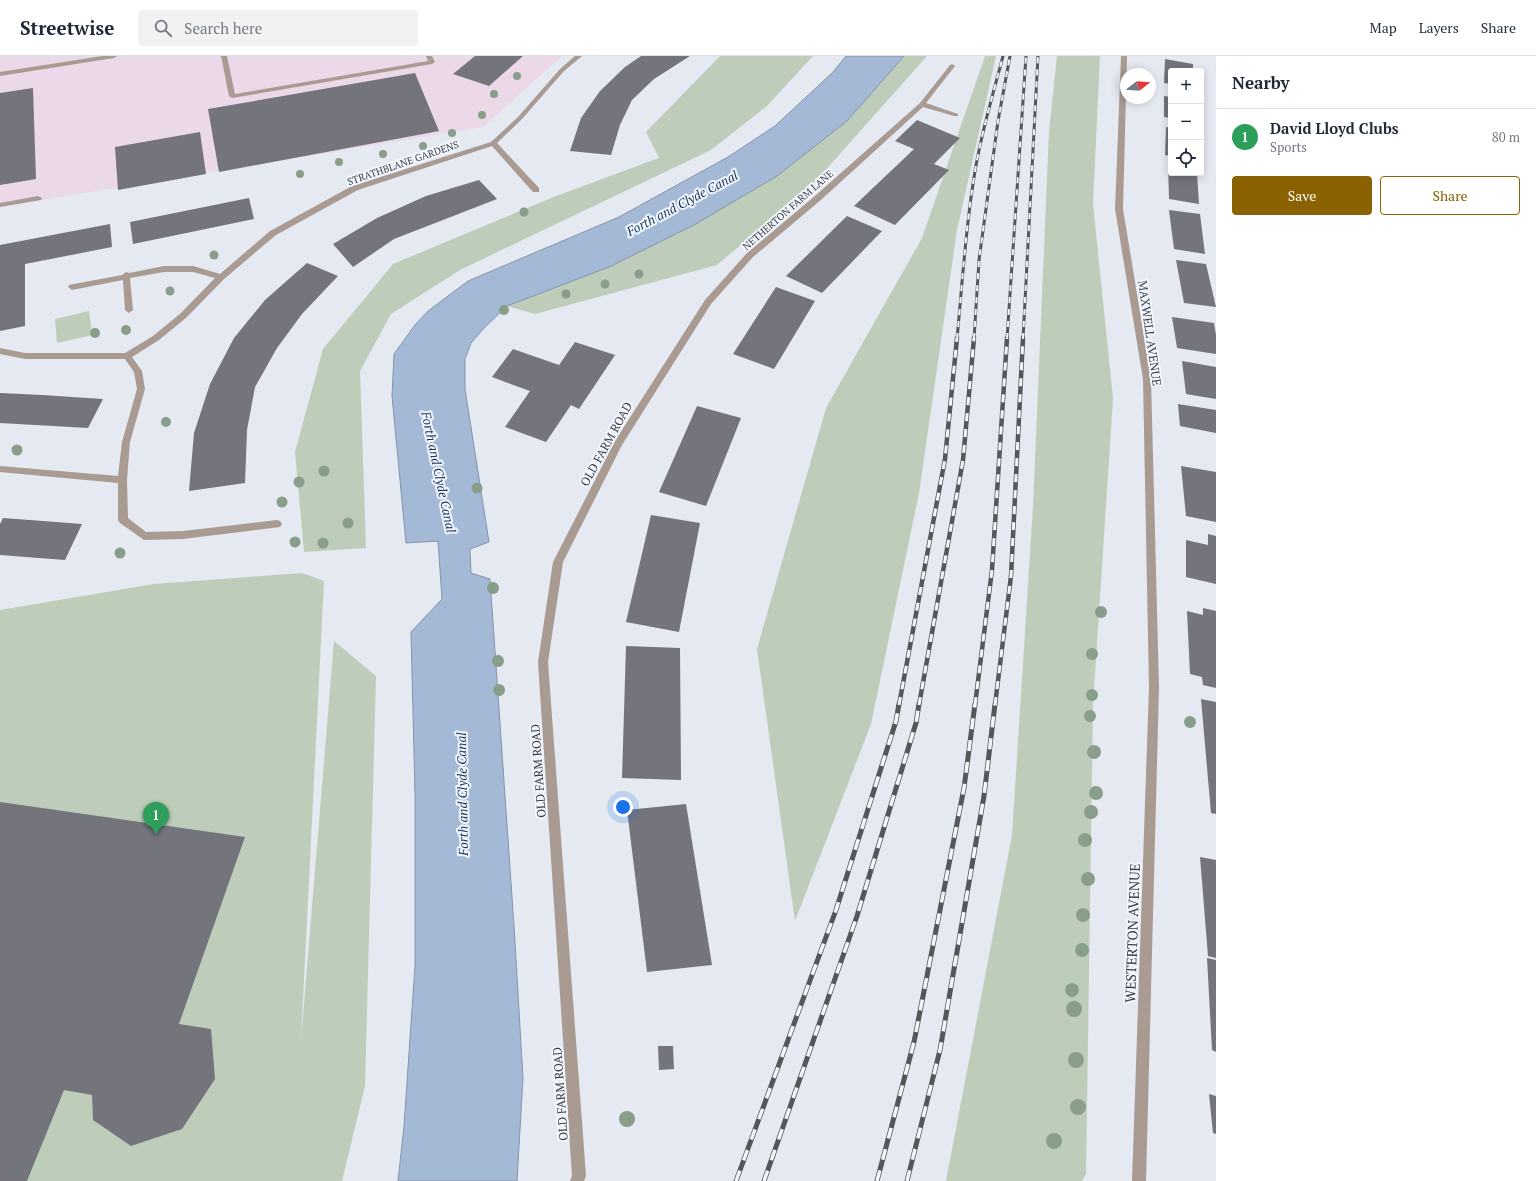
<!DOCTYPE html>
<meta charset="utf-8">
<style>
:root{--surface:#fff;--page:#f2f2f3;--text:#1f2937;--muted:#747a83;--line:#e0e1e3;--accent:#8a6202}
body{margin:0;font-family:"PT Serif",serif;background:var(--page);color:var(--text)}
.controls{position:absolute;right:12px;top:12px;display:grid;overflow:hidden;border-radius:4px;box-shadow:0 2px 10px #0003}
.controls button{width:36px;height:36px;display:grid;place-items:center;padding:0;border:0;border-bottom:1px solid var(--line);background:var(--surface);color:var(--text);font:20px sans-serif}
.compass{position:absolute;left:1120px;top:12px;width:36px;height:36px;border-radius:50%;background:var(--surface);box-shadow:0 2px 10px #0003;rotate:73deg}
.you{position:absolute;left:623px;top:751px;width:14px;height:14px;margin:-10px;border:3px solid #fff;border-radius:50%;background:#1a73e8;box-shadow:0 0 0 6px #1a73e833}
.badge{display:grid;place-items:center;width:26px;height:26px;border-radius:50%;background:var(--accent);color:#fff;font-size:13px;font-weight:700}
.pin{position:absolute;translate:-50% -33px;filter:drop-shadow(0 1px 2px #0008)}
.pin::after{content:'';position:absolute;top:21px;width:14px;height:12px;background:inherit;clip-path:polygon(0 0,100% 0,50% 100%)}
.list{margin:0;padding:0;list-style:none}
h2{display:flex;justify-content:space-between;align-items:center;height:52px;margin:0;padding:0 16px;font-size:17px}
h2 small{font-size:13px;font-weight:400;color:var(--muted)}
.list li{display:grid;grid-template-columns:26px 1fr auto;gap:12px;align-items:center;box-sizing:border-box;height:56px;padding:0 16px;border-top:1px solid var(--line)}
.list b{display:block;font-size:15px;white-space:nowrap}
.list p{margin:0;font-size:13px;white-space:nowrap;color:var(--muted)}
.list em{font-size:13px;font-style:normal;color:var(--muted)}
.actions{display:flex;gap:8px;padding:12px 16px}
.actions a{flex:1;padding:9px 0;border:1px solid var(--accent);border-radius:4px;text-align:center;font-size:14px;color:var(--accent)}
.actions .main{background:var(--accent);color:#fff}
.icon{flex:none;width:22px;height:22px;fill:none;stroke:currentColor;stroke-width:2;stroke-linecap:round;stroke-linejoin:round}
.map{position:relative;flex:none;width:1216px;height:1125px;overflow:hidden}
header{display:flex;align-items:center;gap:24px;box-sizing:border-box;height:56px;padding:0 20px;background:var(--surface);border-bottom:1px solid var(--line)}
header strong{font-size:19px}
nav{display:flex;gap:22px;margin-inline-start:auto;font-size:14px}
.search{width:280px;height:36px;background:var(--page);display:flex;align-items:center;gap:10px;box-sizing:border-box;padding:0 14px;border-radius:4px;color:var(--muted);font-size:15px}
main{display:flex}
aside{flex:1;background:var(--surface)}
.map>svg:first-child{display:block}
.industrial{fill:#ebd8e9}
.green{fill:#bdcdb9}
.water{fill:#a4b9d6;stroke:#8494a9}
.building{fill:#73747c}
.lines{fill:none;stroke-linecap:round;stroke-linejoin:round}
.minor{fill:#a99a92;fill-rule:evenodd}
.rail-far2-casing{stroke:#54565a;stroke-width:3}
.rail-far1-casing{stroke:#54565a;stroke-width:4.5}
.rail-casing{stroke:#54565a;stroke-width:5}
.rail-far2{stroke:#f2f6ff;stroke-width:2;stroke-dasharray:6;stroke-linecap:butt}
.rail-far1{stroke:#f2f6ff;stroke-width:3;stroke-dasharray:8;stroke-linecap:butt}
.rail{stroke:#f2f6ff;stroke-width:3.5;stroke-dasharray:11;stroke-linecap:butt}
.tree{fill:#899e8a}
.labels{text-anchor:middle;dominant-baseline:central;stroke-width:4;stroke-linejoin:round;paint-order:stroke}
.far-street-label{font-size:10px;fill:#3a3c3f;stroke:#f2f6ff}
.street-label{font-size:12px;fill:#3a3c3f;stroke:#f2f6ff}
.water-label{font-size:13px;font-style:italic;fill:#16335a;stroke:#f2f6ff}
.near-street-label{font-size:14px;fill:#3a3c3f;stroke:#f2f6ff}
</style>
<header>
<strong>Streetwise</strong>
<div class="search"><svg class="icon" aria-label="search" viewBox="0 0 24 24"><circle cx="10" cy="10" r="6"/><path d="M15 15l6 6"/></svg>Search here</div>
<nav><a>Map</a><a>Layers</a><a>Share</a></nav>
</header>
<main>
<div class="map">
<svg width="1216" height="1125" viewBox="0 0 1216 1125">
<rect width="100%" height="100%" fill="#e5e9f1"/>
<path class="industrial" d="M0,0h562l-79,71 -483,80z"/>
<path class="green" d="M720,0h93l-46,50 -56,44 -251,120 -69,44 -31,57 6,177 -62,4 -9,-100 28,-103 70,-85 163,-68 103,-38 -13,-26z
M904,0h23l-113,127 -97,82 -182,49 -28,-8 102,-39 85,-42 83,-49 70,-55z
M985,0h11l-39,174 -38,263 -48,231 -76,197 -38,-272 69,-241 96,-170z
M1057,0h43l-7,148 20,194 -20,307 -7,469 -4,7h-136l66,-346 21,-328 16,-376z
M89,255l3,24 -35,8 -2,-24z
M302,517l22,8 -23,459 33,-399 42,35 -11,410 -23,95h-342v-571l154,-26z"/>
<path class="water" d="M846,0h58l-57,65 -70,55 -83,49 -85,42 -102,39 -23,22 -13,15 -6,16v30l24,153 -19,7 1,24 19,6 24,347 9,152 -6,103h-119l6,-55 11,-160v-172l-4,-162 31,-33 -4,-58 -32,2 -14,-147 2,-42 21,-29 13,-14 40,-30 151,-64 109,-60 47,-31 58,-54z"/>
<path class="building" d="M475,0h48l-34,30 -36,-12z
M641,0h49l-36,23 -22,21 -12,25 -9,30 -41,-4 11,-33 19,-27 25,-24z
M1165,3l28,5v7h-22v13l-7,-1z
M415,17l24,58 -220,41 -11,-63z
M33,32l3,91 -36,6v-92z
M1164,40l7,1v21l-7,-1z
M917,64l43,18 -26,26 15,6 -54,55 -41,-19 60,-57 -19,-8z
M1166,71l5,1v28l-6,-1z
M200,76l6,42 -88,16 -3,-43z
M1168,108h3v9h26l2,31 -30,-5z
M479,124l18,19 -103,40 -41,28 -20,-23 44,-26 49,-22z
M249,142l5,21 -121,25 -3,-22z
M1169,154l31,4 5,40 -31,-5z
M847,160l35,15 -60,62 -36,-17z
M110,168l2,23 -87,17v62l-25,5v-86z
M1176,204l30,4 10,43 -32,-4z
M307,207l31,13 -36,38 -25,34 -22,39 -8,43 -2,53 -56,8 5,-58 16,-49 24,-46 31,-38z
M776,231l39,14 -41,68 -41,-15z
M1172,261l42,6 2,12v19l-39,-6z
M575,286l40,13 -36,54 -8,-4 -25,37 -41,-15 25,-36 -38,-14 21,-28 46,16z
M1182,305l34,6v32l-30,-5z
M0,337l42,2 61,4 -15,29 -88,-5z
M1178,348l38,6v23l-36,-7z
M697,350l44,12 -35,88 -47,-14z
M1181,410l35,6v50l-30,-6z
M651,459l49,8 -21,109 -53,-10z
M3,462l40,3 39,3 -17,36 -65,-5v-31z
M1208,478l8,2v48l-30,-7v-37l22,5z
M1203,552l13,3v77l-13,-3 -1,-8 -12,-3 -3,-63 16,4z
M626,590l54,2 1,132 -59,-2z
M1201,643l15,3v112l-5,-1z
M0,746l245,35 -66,187 32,5 4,50 -33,50 -51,17 -38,-26 -1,-25 -28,-5 -37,91h-27z
M686,748l26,161 -65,7 -20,-162z
M1200,801l16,3v98l-8,-2z
M1207,902l9,2v92l-4,-2z
M658,990h15l1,23 -15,1z
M1209,1038l7,2v38l-3,-1z"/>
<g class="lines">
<path class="minor" d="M102,0h15l-3,2 -114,18v-4z
M221,0h6l8,38 193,-33 -2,-5h6l3,6 -3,2 -200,34 -3,-2z
M575,0h7l-18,15 -42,48 -25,24 42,45v4h-6l-41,-46 -134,44 -82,45 -52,44 -37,38 -28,23 -27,17 10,14 3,18 -15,53 -3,38 1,38 18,14 37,-1 94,-11 3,1 2,3 -2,3 -97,12 -39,1 -24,-17 -2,-3v-37l-118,-11v-6l118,10 4,-34 15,-53 -3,-17 -9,-13h-100l-25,-5v-6l25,5h100l28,-17 28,-23 34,-35 -22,-6h-29l-34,6 3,32 -4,3 -4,-3 -2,-30 -51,10 -4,-3 1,-2 53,-10 4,-3 3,1 35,-7h29l27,8 50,-43 82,-45 139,-44 27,-25 42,-48z
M1121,0h6l-4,153 28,170 8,308 -13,494h-14l17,-494 -6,-308 -28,-170z
M952,8l3,2 -29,37 32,11v2h-4l-31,-9 -101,92 -69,58 -42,47 -89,141 -59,117 -15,100 38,514 -2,5h-14l2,-5 -34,-514 15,-100 62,-121 90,-141 42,-47 69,-58 104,-92 30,-38z
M38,140l4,2 -1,2 -41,7v-4z"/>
<defs>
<path id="rail-far2" d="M957,283c5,-52 8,-104 16,-155 6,-43 19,-86 30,-128
M974,283l5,-79 19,-139 12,-65
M1007,283l19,-283
M1023,283l15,-283"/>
<path id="rail-far1" d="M899,649l46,-246 12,-121
M919,649l44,-245 11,-122
M975,649l17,-135 15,-232
M995,649l16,-129 12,-238"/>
<path id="rail" d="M736,1125l100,-271 60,-189 3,-17
M764,1125l93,-265 59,-193 3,-19
M877,1125l37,-139 50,-254 11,-84
M907,1125l33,-131 44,-254 11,-92"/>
</defs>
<use href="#rail-far2" class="rail-far2-casing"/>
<use href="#rail-far1" class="rail-far1-casing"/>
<use href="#rail" class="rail-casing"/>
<use href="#rail-far2" class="rail-far2"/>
<use href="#rail-far1" class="rail-far1"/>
<use href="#rail" class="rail"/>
</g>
<g class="tree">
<circle cx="517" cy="20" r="4"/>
<circle cx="494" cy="38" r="4"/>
<circle cx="482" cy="59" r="4"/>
<circle cx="452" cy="77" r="4"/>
<circle cx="423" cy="90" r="4"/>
<circle cx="383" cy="98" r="4"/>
<circle cx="339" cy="106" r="4"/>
<circle cx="300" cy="118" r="4"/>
<circle cx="524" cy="156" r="4.5"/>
<circle cx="214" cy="199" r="4.5"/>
<circle cx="639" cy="218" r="4.5"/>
<circle cx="605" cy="228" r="4.5"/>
<circle cx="170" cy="235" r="4.5"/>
<circle cx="566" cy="238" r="4.5"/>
<circle cx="504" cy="254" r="5"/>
<circle cx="126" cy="274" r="5"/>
<circle cx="95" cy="277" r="5"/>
<circle cx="166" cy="366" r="5"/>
<circle cx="17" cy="394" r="5.5"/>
<circle cx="324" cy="415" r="5.5"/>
<circle cx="299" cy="426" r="5.5"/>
<circle cx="477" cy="432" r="5.5"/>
<circle cx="282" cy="446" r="5.5"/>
<circle cx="348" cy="467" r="5.5"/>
<circle cx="295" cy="486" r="5.5"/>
<circle cx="323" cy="487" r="5.5"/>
<circle cx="120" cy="497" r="5.5"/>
<circle cx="493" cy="532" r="6"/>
<circle cx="1101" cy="556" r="6"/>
<circle cx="1092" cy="598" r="6"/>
<circle cx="498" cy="605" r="6"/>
<circle cx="499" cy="634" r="6"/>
<circle cx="1092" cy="639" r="6"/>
<circle cx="1090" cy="660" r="6"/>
<circle cx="1190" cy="666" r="6"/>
<circle cx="1094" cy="696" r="7"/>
<circle cx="1096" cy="737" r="7"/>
<circle cx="1091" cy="756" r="7"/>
<circle cx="1085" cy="784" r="7"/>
<circle cx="1088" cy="823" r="7"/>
<circle cx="1083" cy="859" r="7"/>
<circle cx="1082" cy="894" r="7"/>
<circle cx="1072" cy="934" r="7"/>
<circle cx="1074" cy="953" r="8"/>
<circle cx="1076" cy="1004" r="8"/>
<circle cx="1078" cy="1051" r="8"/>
<circle cx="627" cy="1063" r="8"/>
<circle cx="1054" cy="1085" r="8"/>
</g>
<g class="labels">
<g class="far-street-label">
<text transform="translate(403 107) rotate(-19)">STRATHBLANE GARDENS</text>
<text transform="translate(788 154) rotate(-41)">NETHERTON FARM LANE</text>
</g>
<g class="street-label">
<text transform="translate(1150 277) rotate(82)">MAXWELL AVENUE</text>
<text transform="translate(606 388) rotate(-61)">OLD FARM ROAD</text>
<text transform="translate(538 715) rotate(-94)">OLD FARM ROAD</text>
<text transform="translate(560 1038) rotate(-94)">OLD FARM ROAD</text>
</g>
<g class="water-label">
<text transform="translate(682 147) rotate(-28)">Forth and Clyde Canal</text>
<text transform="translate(439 416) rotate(78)">Forth and Clyde Canal</text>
<text transform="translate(462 738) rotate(-91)">Forth and Clyde Canal</text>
</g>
<g class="near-street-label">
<text transform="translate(1132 877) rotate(-88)">WESTERTON AVENUE</text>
</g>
</g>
</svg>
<div class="controls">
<button>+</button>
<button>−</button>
<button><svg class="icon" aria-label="locate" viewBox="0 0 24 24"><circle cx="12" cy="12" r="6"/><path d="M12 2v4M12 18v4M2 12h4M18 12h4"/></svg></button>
</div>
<svg class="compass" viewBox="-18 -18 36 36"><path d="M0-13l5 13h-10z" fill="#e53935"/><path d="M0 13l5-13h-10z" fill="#747a83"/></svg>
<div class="you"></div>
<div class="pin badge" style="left:156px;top:779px;background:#2e9e5b">1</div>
</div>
<aside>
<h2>Nearby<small></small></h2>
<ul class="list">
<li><span class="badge" style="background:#2e9e5b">1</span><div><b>David Lloyd Clubs</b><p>Sports</p></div><em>80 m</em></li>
</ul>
<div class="actions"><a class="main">Save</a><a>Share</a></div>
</aside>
</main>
